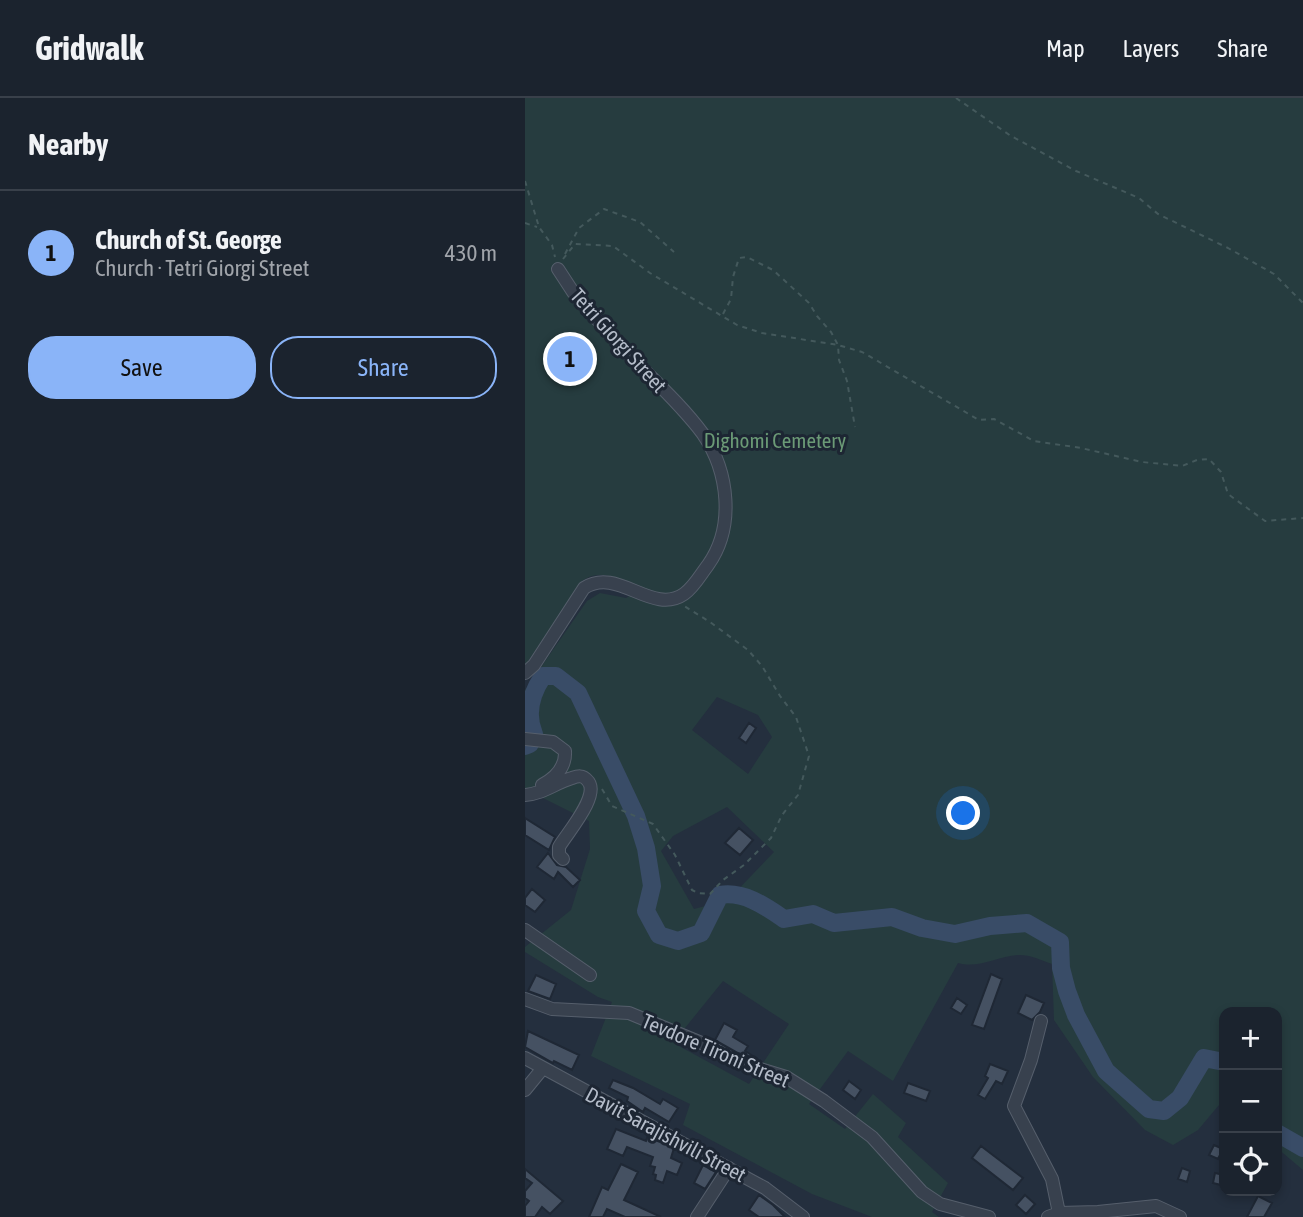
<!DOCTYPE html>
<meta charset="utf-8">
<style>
:root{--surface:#1b232e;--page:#242b36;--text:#f1f3f6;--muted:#a0a4aa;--line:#39404a;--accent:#8ab4f8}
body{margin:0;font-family:"Asap Condensed",sans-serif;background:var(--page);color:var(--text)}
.controls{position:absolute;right:21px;bottom:21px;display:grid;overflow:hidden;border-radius:14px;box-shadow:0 4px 10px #0003}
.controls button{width:63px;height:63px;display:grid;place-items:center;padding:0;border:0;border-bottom:2px solid var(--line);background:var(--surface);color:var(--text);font:35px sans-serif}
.you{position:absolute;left:439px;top:716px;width:24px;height:24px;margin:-18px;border:5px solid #fff;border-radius:50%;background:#1a73e8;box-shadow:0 0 0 10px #1a73e833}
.badge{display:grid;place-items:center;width:46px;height:46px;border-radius:50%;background:var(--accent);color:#111;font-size:23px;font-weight:700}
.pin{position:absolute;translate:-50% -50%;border:4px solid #fff;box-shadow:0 2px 7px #0006}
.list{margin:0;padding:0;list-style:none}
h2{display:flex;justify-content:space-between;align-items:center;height:91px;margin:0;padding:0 28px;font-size:30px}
h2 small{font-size:23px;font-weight:400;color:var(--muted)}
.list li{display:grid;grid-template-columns:46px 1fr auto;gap:21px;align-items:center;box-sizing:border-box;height:126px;padding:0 28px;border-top:2px solid var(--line)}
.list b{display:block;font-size:26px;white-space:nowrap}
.list p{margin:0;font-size:23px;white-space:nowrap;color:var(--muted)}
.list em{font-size:23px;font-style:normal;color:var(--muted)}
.actions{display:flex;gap:14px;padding:21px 28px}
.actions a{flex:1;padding:16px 0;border:2px solid var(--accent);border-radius:28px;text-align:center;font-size:24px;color:var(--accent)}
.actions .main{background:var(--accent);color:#111}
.icon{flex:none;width:38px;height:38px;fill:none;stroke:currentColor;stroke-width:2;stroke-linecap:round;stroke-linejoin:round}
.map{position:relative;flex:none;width:778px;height:1119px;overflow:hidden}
header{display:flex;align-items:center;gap:42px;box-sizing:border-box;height:98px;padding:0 35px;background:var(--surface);border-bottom:2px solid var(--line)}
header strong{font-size:33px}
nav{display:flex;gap:38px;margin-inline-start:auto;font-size:24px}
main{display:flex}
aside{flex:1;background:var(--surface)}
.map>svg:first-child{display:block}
.green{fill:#263c3f;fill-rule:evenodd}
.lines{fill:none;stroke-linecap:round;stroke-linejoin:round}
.river{stroke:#394c67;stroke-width:18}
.building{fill:#455162;stroke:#1f2835;stroke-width:2}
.minor-casing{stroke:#565f6c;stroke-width:14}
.path{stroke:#44595c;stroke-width:2;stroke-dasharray:5 5;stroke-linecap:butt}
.minor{stroke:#38414e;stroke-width:12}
.labels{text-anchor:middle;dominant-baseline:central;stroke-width:6;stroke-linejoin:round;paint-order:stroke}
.street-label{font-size:21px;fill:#b4bcc9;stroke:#1d2633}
.park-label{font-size:21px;fill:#6b9a76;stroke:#1d2633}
</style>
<header>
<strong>Gridwalk</strong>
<nav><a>Map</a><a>Layers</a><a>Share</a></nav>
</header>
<main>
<aside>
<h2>Nearby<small></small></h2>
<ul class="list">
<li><span class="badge">1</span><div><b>Church of St. George</b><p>Church · Tetri Giorgi Street</p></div><em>430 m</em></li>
</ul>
<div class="actions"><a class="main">Save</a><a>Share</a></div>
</aside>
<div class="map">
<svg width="778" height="1119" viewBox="0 0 778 1119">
<rect width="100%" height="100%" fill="#242f3e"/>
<path class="green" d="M0,0h778v1072l-26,-22v-136h-53v87l-26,31 -25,15 -28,-15 -52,-53 -39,-57 -2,-56c-11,-4 -21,-9 -33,-9 -22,1 -39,14 -61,8l-65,118 -45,-30 -39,53 36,25 28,-35 33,29 -8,14 50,46 -16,29 7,5h-67l-60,-23 -129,-69 7,-21 -99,-48 21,-54 -14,-5 -73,-45v-5l46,-37 19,-61 -1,-28 -64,-32v-99l62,-89 13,-8 26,5 16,-9c-19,-8 -41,-22 -60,-8l-57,85zM192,599l41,18 14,22 -24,37 -56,-44zM202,709l47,45 -46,48 -34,9 -33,-58 12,-15zM198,883l66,43 -40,60 -72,-39 8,-17z"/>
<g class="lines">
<path class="river" d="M0,648l5,-2 4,-10c-9,-21 -3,-40 9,-58h13l22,17 58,123 10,32 6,38 -6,25 13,24 19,6 23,-8 19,-38c24,-4 45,11 64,24l29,-5 21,9 58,-6 30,11 33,6 35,-8 37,-3 33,19 1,26 6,23 9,24 30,56 43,38 15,2 16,-13 24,-40 20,4
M752,1035l26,15"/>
</g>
<path class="building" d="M43,252l11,8 -6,9 -12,-8z
M224,625l7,5 -10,15 -7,-5z
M0,720l30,19 -6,13 -24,-15z
M214,730l14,12 -13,15 -15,-12z
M23,755l9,12 9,2 14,13 -7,7 -15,-15 -4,7 -17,-12z
M7,791l13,11 -10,12 -10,-7v-7z
M466,876l11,5 -18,50 -12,-4z
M11,877l20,9 -6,15 -22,-8z
M501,897l18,8 -4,9 -8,8 -14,-7z
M432,900l10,7 -6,9 -10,-6z
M199,925l13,7 -4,7 15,9 -3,5 13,8 -20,-6 -23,-13z
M3,933l51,24 -7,15 -18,-9 -1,2 -28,-16z
M465,966l18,7 -6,13 -6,-3 -11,18 -7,-4 10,-17 -3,-2z
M88,982l20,8 27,16 3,-5 15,9 -9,14 -24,-14 -2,4 -16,-11 1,-4 -19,-9z
M324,983l12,9 -6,9 -12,-9z
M383,985l22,8 -4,10 -22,-8z
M91,1031l30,12 2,-6 26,13 -3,10 11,5 -5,12 -10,-4 -4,12 -8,-3 1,-5 -3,-1 2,-7 -5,-1 3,-9 -26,-10 -4,9 -16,-7z
M689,1047l9,4 -5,10 -9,-4z
M456,1048l42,32 -10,12 -41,-32z
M96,1066l17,8 -14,28 37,17h-36l-18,-8 -4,8h-14l13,-30 6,3z
M178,1067l13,7 -11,17 -11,-6z
M657,1070l8,3 -3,11 -9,-3z
M0,1071l38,32 -13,13 -8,-7 -7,10h-10v-11l4,-5 -4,-3v-7l7,-8 -7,-5z
M690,1075l9,2 -3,10 -8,-2z
M234,1097l14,10 12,12h-26l-10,-7z
M500,1097l10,9 -9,10 -10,-9z
M733,1098l14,7 -8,14h-17z"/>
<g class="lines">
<defs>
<path id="minor" d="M0,575l9,-8 50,-77c34,-22 68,28 100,6 10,-7 17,-20 24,-29 27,-38 21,-93 -5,-131 -20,-27 -46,-51 -69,-74 -21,-22 -41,-45 -61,-68l-15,-23
M0,641l28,3 12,9c1,16 -10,27 -23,34
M0,697c18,-1 30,-12 47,-17 6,-2 11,-3 15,2 15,14 -20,53 -28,67v8l4,4
M0,832l65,45
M0,901l27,10 77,4 75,31 31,17 51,16 38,24 48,36 50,55 18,12 49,13
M516,923l-10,39 -17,46 38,73 7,34
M0,960l240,130 38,29
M0,992l18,-22
M172,1119l32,-49
M523,1119l11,-4 39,-1 58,-6 24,11"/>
</defs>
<use href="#minor" class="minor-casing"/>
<path class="path" d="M431,0l55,38 65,35 63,27 19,16 70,34 46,26 29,29
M0,83l14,46 13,18 3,12
M0,125l12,4
M40,156l14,-26 25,-19 36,13 34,30
M38,161l12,-15 38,2 37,27 87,52 25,8 76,12 24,7 117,68 15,-1 40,22 47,7 61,14 40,4 15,-6 12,-1 12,13 7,22 37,27 38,-3
M198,216l8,-15 2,-22 6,-19 8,-1 26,13 36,33 8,13 14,16 7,13 1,15 8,21 8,46
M77,691l10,17 41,18 22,31 17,35 6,3 12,1 13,-14 21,-15 27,-27 11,-23 16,-20 11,-39 -13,-39 -16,-21 -18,-30 -14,-16 -38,-28 -26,-16"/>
<use href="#minor" class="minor"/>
</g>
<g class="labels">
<g class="street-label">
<text transform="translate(94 242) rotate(48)">Tetri Giorgi Street</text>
<text transform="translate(191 952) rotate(23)">Tevdore Tironi Street</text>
<text transform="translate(141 1036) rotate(28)">Davit Sarajishvili Street</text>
</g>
<g class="park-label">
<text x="250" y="342">Dighomi Cemetery</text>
</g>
</g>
</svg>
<div class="controls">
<button>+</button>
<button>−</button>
<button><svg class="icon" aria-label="locate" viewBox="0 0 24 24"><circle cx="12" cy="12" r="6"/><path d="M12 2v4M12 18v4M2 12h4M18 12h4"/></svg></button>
</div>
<div class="you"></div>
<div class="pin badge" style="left:45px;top:261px">1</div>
</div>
</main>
